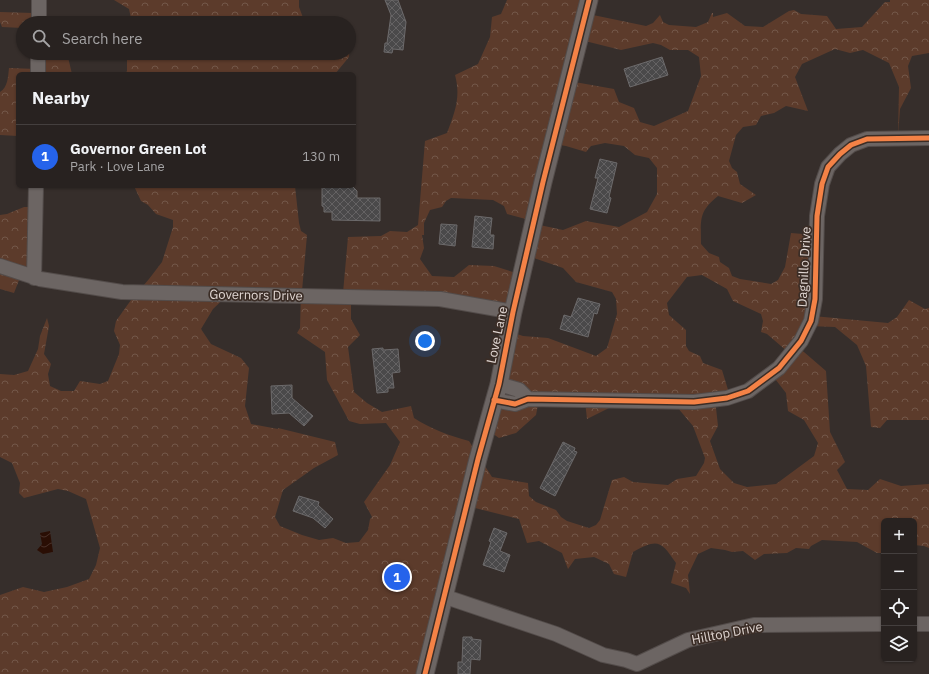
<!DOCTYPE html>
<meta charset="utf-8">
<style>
:root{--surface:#282220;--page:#342f2d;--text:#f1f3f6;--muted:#a5a4a5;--line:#443f3e;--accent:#2563eb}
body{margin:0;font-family:"IBM Plex Sans",sans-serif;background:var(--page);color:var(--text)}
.controls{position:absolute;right:12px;bottom:12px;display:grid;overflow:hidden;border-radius:6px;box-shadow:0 1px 3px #0004}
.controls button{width:36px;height:36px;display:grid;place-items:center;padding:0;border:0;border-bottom:1px solid var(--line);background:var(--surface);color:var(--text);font:20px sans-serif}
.you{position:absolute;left:425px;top:341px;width:14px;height:14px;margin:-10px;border:3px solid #fff;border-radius:50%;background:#1a73e8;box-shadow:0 0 0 6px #1a73e833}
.badge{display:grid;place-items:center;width:26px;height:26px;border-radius:50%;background:var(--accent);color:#fff;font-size:13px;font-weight:700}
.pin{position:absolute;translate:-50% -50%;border:2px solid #fff;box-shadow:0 1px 4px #0006}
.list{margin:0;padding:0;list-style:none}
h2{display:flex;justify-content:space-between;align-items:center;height:52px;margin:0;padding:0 16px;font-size:17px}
h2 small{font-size:13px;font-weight:400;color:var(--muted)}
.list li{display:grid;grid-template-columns:26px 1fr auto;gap:12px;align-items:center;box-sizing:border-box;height:64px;padding:0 16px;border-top:1px solid var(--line)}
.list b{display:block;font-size:15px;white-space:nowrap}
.list p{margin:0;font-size:13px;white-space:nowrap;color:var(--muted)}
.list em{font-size:13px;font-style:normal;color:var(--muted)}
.icon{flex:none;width:22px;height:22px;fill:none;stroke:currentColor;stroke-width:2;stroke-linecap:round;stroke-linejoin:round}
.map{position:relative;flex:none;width:929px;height:674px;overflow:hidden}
.search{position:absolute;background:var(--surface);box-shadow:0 1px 3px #0004;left:16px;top:16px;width:340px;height:44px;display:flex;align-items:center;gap:10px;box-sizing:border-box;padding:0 14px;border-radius:22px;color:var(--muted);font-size:15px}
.panel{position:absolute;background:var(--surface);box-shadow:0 1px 3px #0004;left:16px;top:72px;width:340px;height:116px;border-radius:6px}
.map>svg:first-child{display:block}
.forest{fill:url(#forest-crowns);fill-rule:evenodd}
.water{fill:url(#water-waves)}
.building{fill:url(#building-cross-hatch);stroke:#6c6a6b}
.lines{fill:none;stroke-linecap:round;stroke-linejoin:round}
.minor-casing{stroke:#534c4a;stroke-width:16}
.tertiary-casing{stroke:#534c4a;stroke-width:19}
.minor{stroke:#6c6563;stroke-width:14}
.tertiary{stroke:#6c6563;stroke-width:17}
.cycleway-casing{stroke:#3b2d26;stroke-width:8}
.cycleway{stroke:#f48246;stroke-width:5}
.labels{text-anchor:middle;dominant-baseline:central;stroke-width:3.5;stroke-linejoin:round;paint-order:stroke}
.street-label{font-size:13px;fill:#e0d6d2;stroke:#3b2d26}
</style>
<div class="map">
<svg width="929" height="674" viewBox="0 0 929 674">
<defs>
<pattern id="forest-crowns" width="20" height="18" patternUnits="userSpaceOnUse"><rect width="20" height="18" fill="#5c3b2b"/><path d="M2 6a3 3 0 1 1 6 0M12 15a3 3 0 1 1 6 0" fill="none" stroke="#735749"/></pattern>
<pattern id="water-waves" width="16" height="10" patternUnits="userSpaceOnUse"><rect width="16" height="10" fill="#2a0e04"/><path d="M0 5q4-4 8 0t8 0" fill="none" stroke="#493028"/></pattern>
<pattern id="building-cross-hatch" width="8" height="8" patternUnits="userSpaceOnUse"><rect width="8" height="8" fill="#4a494a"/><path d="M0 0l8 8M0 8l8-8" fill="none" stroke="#646263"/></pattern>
</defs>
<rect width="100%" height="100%" fill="#362e2b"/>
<path class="forest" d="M114,0h185v7l6,16h-173l-3,-14z
M507,0h81l5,15 53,11 7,-3 7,-8 3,7 6,3 27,2 12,-5 4,-9h1v4l14,-4 18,13 18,1 26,-16 5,-1 7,4 26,2 9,13 26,-2 23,-25h5v-2h39v53l-17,3 -4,10 3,22 -11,21 -2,27 1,-49 -10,-24 -26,-13 -13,3 -15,-4 -33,15 -7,13 13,34 -22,-5 -12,7 -13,3 -5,9 -13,2 -7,8 -7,26 3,7 5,4 3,12 16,11 -14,8 -24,-7c-20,16 -17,24 -17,48l8,9 10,4 1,5 9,6 3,8 8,3 31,5 7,-4 7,-13 6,-34 24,2 -2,81 75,7 9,-6 12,-17 16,9 4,-1v112h-42l-7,8 -9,-1 -5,-61 -9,-21 -22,-18 -27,-1 -11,20 29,25 4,61 15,30 -8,8 10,19 21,1 12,-11 21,7 28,-2v64l-5,-2 -10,-1v-24h-30v32h-7l-20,-11 -35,-2 -11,6 -2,3 -13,-1 -9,5 -23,1 -9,6 -12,-9 -11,1 -7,-2 -14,-2 -13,6 -10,21 2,19 -4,-6 -15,-5 5,-20c-15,-22 -18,-25 -43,-11l-7,25 -12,-3 -5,-10 -15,-7 -19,2 -7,10 -6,-16 -23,-12 -12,2 -8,-24 -48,-12 -48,167h-423v-79l23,-8 21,5 23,-5 22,-8 7,-14 4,-17 -14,-49 -18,-8 -10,-2 -34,9 -5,-5 1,-10 -8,-20 -12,-6v-83l14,1 14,-4 10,-22 2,-13 7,-18 2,8 -5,28 7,10 -3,10 2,12 11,5h13l6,-10 20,3 8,-3 11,-27 1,-9 -6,-14 2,-10 15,-21 18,-21 13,-17 11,-35v-7l-17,-6 -8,-9 -7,-4 -7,-15h161l4,37 2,8 6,4 -5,56 41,2 5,-56 33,-1 9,-5 17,1 11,-7 7,-84 22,-8c8,-21 14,-36 8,-58l23,-11 12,-27 2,-20 9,-3zM585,41l36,9 32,-7 8,2 9,5h18l11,7 2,19 -13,35 -34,15 -14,-4 -6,-14 -15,-6 -5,-13 -45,-8zM605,143l19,3 11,9 14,3 8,10v26l-10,18 -28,15 -33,-6 -23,9 -28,-6 -7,32 35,12 13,14 36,10 4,7 1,15 -10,34 -11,8 -48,-18 -25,-2 -15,-5 -25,96 16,11 17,-5 20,-18 3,-16 46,2 2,18 38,-19 47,1 21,25 12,32 -1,5 -8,13 -19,3 -9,6 -35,-3 -9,-5 -12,3 -12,40 -4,5 -7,3 -22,-7 -6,-4 -5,-7 -20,-8 -7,-6 -1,-13 -36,-6 -23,-36c-19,-5 -38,-12 -55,-23l-3,-12 -29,6 -15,-9 -13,-11 -6,-45 12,-12 -9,-16v-22l161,11 7,-34 -25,-8 -25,-1 -15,12 -22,-1 -12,-17 4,-11 -2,-13h2v-12l6,-13 12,-3 4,-6 5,-3 42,2 11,6 3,8 26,7 20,-77 13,2 20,6 5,-6zM702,275l25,14 6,12 28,13 2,7 -2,11 6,2 21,18 -16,23 14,18 2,18 16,9 14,23 -4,13 -38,28 -29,3 -13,-4 -14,-14 -10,-28 8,-15 -3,-27 14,-6 -7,-23 -19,-7 -3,-7 -11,-5 -3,-5v-16l-17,-15 -2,-12 20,-26zM232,291l69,1 -1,36 -3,5 28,19 2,28 22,41 11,3 26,-1 14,19 -10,23 -26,37 8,15 -2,2 -2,11 -9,12 -13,1 -13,-5 -14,2 -17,-5 -22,-9 -5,-9 8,-27 31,-22 24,-13 -3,-13 -57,-14v1l-27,-5 -6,-18 4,-38 -8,-10 -30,-14 -10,-15 12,-20z
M0,12l33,1 5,10h-15v5l-21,-1 -2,-5z
M349,44h1l-1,13 -14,17h-210l2,-3v-18h222z
M39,53h28l5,21h-54v62l-18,-1v-43c8,-5 8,-15 9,-24l28,1z
M24,207h11l-2,67 -12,1 -7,18 -14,-4v-74l7,-1z"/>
<path class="water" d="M50,531l3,21 -10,2 -6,-4 5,-6 -2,-11z"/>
<path class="building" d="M385,0h13l8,22 -3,28 -10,-1 -1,4 -8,-1 1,-9h2l4,-28z
M662,57l6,18 -38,12 -6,-18z
M600,159l17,4 -8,34 2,1 -4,15 -17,-4 8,-31h-3z
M322,186h30l5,5v7h23v23l-48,-1v-8h-8v-5l-2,-1z
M475,216l17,2 -2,17h4l-1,14 -21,-2z
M441,224l16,1 -2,21 -16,-2z
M578,298l22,6 -3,10 -3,-1 -6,24 -28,-8 4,-14 7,2z
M383,348v2l15,-1 2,23 -8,1 2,15h-6v4l-11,1 -5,-44z
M292,385v13l21,18 -9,10 -15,-13 -17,1 -1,-28z
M563,442l12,6 -1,3 3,1 -22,44 -15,-8z
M299,496l20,6 -1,3 15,14 -8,9 -12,-10 -20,-7z
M494,528l13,5 -7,18 10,4 -6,17 -21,-7 8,-23 -2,-1z
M463,637h9v2l9,1 -1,20 -9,-1 -1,15h-12v-12h4z"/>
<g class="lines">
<defs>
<path id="minor" d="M39,23v-23
M38,74v-21
M0,266l40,13 82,13 318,7 73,13
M34,278l2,-92
M499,384l20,6 9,9
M494,400l21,4 13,-5 166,3 33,-4 21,-7 31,-23 22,-27 10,-20 4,-22 2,-83 5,-32 6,-17 12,-13 11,-9 16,-6 62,-1
M443,596l113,38 47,21 23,5 11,4 51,-24 66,-15 130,-1
M914,624h15"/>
<path id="tertiary" d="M425,674l53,-215 21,-75 14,-72 30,-130 46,-182"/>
</defs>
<use href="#minor" class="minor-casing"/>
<use href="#tertiary" class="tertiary-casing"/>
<use href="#minor" class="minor"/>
<use href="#tertiary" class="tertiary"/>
<defs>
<path id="cycleway" d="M494,400l21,4 13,-5 166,3 33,-4 21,-7 31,-23 22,-27 10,-20 4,-22 2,-83 5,-32 6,-17 12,-13 11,-9 16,-6 62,-1
M425,674l53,-215 21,-75 14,-72 30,-130 46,-182"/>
</defs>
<use href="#cycleway" class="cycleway-casing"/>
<use href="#cycleway" class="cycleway"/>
</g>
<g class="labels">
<g class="street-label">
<text transform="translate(804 267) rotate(-87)">Dagnillo Drive</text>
<text transform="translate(256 295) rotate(1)">Governors Drive</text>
<text transform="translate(497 335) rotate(-78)">Love Lane</text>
<text transform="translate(727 633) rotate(-11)">Hilltop Drive</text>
</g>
</g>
</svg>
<div class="controls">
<button>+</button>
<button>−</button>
<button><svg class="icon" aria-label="locate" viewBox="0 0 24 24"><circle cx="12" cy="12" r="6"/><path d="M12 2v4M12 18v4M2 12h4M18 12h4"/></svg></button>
<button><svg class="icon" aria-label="layers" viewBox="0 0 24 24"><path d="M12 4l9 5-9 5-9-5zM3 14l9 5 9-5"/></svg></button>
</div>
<div class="you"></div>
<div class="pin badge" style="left:397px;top:577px">1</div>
<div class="search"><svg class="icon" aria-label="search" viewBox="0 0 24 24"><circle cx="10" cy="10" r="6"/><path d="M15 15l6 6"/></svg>Search here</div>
<section class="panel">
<h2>Nearby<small></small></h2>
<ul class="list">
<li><span class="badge">1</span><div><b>Governor Green Lot</b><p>Park · Love Lane</p></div><em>130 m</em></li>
</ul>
</section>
</div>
